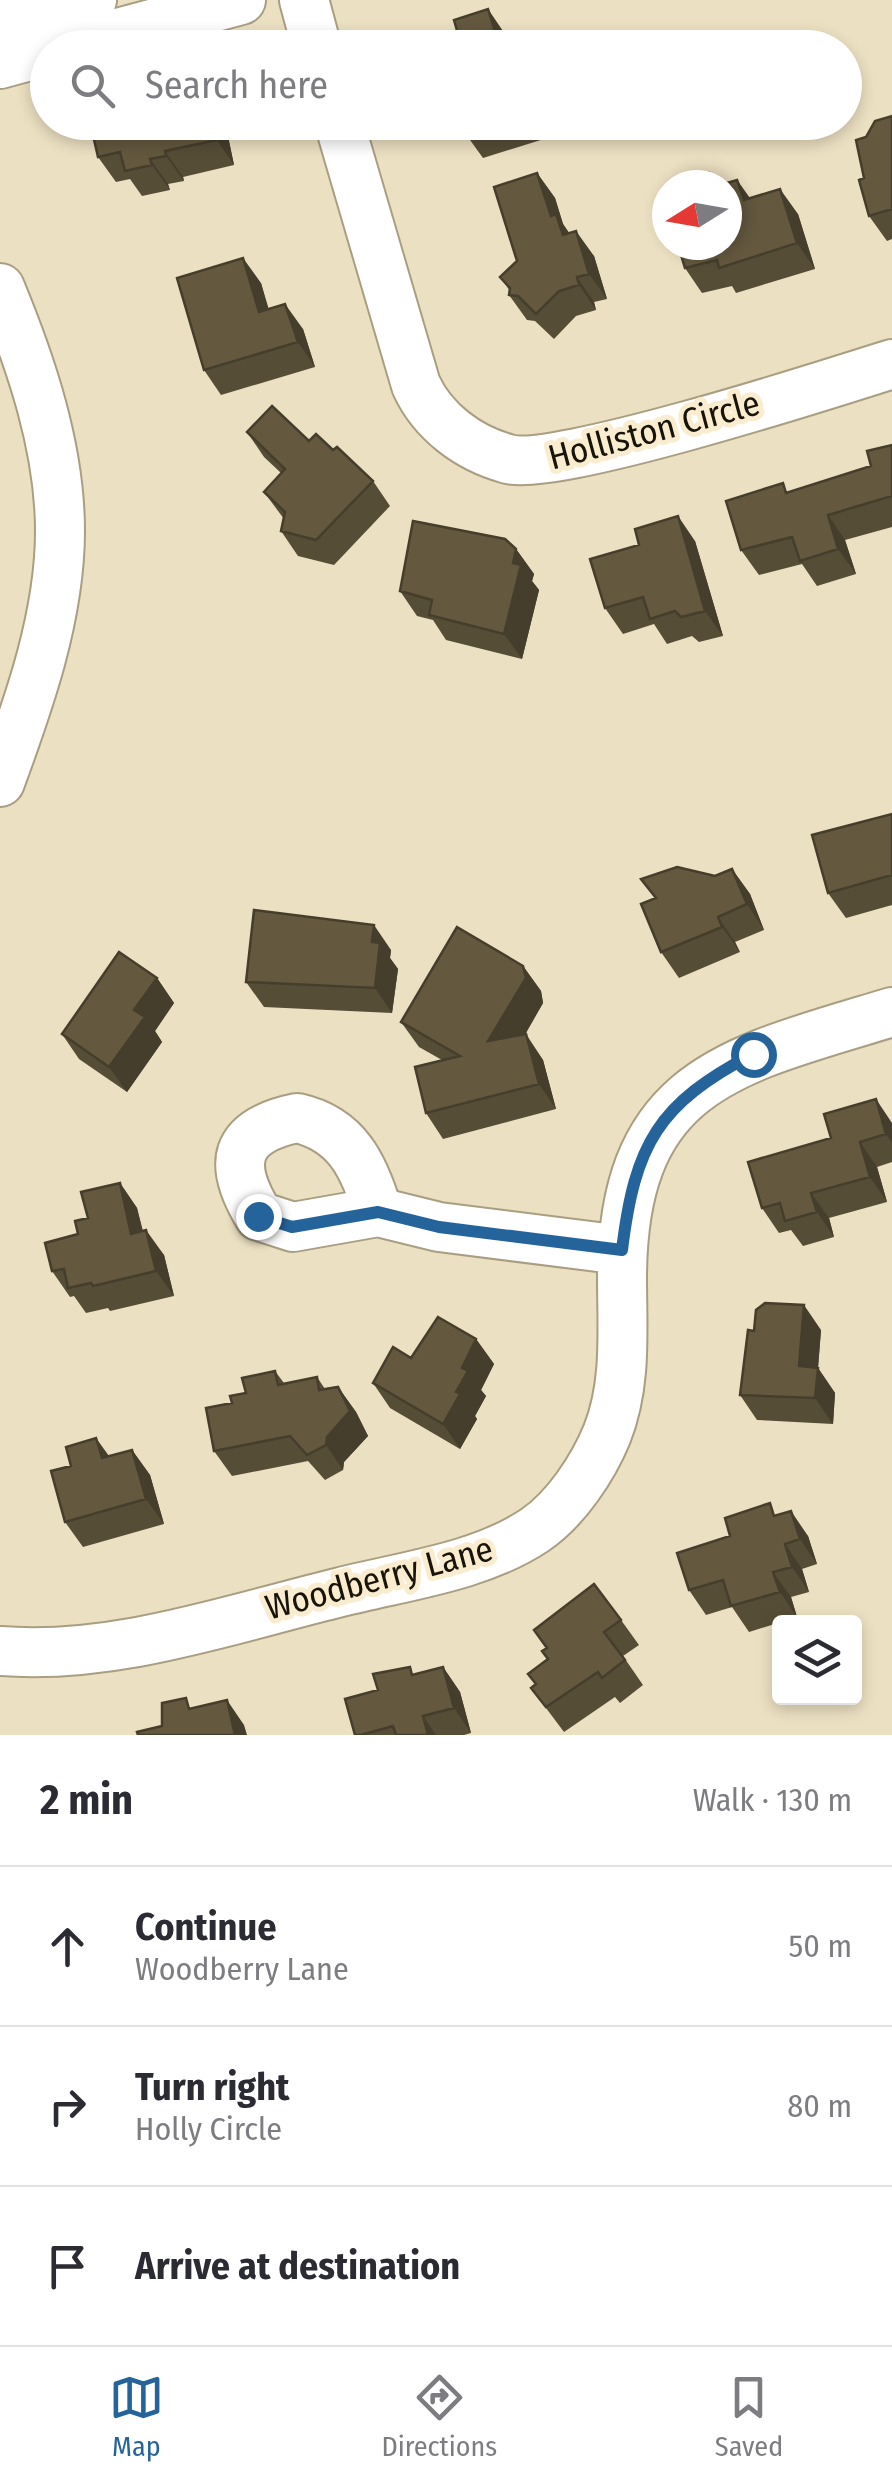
<!DOCTYPE html>
<meta charset="utf-8">
<style>
:root{--surface:#fff;--page:#f7f7f7;--text:#2b2b33;--muted:#7c7c81;--line:#e1e1e2;--accent:#25649a}
body{margin:0;font-family:"Fira Sans Condensed",sans-serif;background:var(--page);color:var(--text)}
.controls{position:absolute;right:30px;bottom:30px;display:grid;overflow:hidden;border-radius:10px;box-shadow:0 5px 15px #0003}
.controls button{width:90px;height:90px;display:grid;place-items:center;padding:0;border:0;border-bottom:2px solid var(--line);background:var(--surface);color:var(--text);font:50px sans-serif}
.compass{position:absolute;left:652px;top:170px;width:90px;height:90px;border-radius:50%;background:var(--surface);box-shadow:0 5px 15px #0003;rotate:259deg}
.stop{position:absolute;width:30px;height:30px;margin:-22px;border:8px solid #25649a;border-radius:50%;background:#fff}
.stop.end{background:#25649a;border-color:#fff;box-shadow:0 2px 10px #0008}
.list{margin:0;padding:0;list-style:none}
h2{display:flex;justify-content:space-between;align-items:center;height:130px;margin:0;padding:0 40px;font-size:42px}
h2 small{font-size:32px;font-weight:400;color:var(--muted)}
.list li{display:grid;grid-template-columns:65px 1fr auto;gap:30px;align-items:center;box-sizing:border-box;height:160px;padding:0 40px;border-top:2px solid var(--line)}
.list b{display:block;font-size:38px;white-space:nowrap}
.list p{margin:0;font-size:32px;white-space:nowrap;color:var(--muted)}
.list em{font-size:32px;font-style:normal;color:var(--muted)}
.icon{flex:none;width:55px;height:55px;fill:none;stroke:currentColor;stroke-width:2;stroke-linecap:round;stroke-linejoin:round}
.map{position:relative;flex:none;width:892px;height:1735px;overflow:hidden}
.search{position:absolute;background:var(--surface);box-shadow:0 5px 15px #0003;left:30px;right:30px;top:30px;height:110px;display:flex;align-items:center;gap:25px;box-sizing:border-box;padding:0 35px;border-radius:55px;color:var(--muted);font-size:38px}
.sheet{height:610px;background:var(--surface)}
nav{display:flex;justify-content:space-around;align-items:center;box-sizing:border-box;height:140px;border-top:2px solid var(--line);background:var(--surface);font-size:28px;color:var(--muted)}
nav a{display:grid;justify-items:center;gap:5px}
nav .on{color:var(--accent)}
.map>svg:first-child{display:block}
.lines{fill:none;stroke-linecap:round;stroke-linejoin:round}
.minor-casing{stroke:#aa9e82;stroke-width:52}
.minor{stroke:#fff;stroke-width:48}
.wall{fill:#564d36}
.shaded-wall{fill:#463e2c}
.building{fill:#64593f;stroke:#463e2c;stroke-width:2.5}
.route{stroke:#25649a;stroke-width:12}
.labels{text-anchor:middle;dominant-baseline:central;stroke-width:10;stroke-linejoin:round;paint-order:stroke}
.street-label{font-size:35px;fill:#19140a;stroke:#faedcf}
</style>
<div class="map">
<svg width="892" height="1735" viewBox="0 0 892 1735">
<rect width="100%" height="100%" fill="#ece0c2"/>
<g class="lines">
<defs>
<path id="minor" d="M304,0l13,48
M0,24l92,-24
M62,48l179,-48
M0,64l48,-13
M339,122l77,263c17,37 52,63 92,74 48,13 321,-75 384,-95
M0,288c31,75 60,160 60,243 0,85 -31,172 -60,251
M297,1118c50,11 67,48 81,94l-85,15 -34,-11c-32,-52 -26,-85 38,-98z
M378,1212l61,15 183,23
M0,1651c115,9 230,-32 341,-59 63,-16 139,-25 194,-62 31,-21 58,-62 72,-96 20,-50 15,-104 15,-157 1,-198 109,-216 270,-265"/>
</defs>
<use href="#minor" class="minor-casing"/>
<use href="#minor" class="minor"/>
</g>
<path class="wall" d="M892,116v123l-5,2 -18,-25 -3,-79z
M90,122h135l9,43 -51,12 1,4 -16,3 2,6 -28,6 -12,-17 -14,3 -18,-25z
M462,122h104l-6,12 -77,24 -18,-25z
M537,173l18,25 8,26 6,9 25,23 13,43 -13,3 2,8 -20,6 -22,23 -19,-18 -8,-1 -18,-25 1,-4 -10,-14 17,-16z
M737,180l13,18 48,16 17,55 -79,24 -4,-7 -30,7 -17,-25z
M261,283l7,26 35,20 12,38 -94,28 -17,-25z
M247,432l62,9 24,9 40,31 17,25 -56,59 -36,-9 -17,-25 3,-12 -20,-27 17,-19 -17,-16z
M892,445v82l-47,13 11,34 -39,12 -15,-22 -43,11 -18,-25 48,-58 82,-26z
M695,541l28,95 -24,6 -7,-6 -25,8 -13,-20 -31,10 -18,-26z
M516,549l18,25 -2,7 7,9 -17,69 -76,-19 -13,-20 -16,-4 -17,-25z
M892,814v91l-46,13 -18,-25z
M732,869l18,25 14,36 -29,12 5,10 -61,26 -18,-26 54,-76z
M391,950l-1,8 8,11 -6,44 -128,-6 -18,-25z
M523,966l18,25 2,12 -18,32 18,25 13,49 -113,30 -17,-26 16,-53 -23,-13 -18,-25z
M157,978l17,25 -19,28 7,11 -35,50 -48,-33 -17,-25z
M892,1123v39l-15,5 10,35 -58,16 5,19 -31,9 -12,-16 -12,3 -17,-25 -14,-46z
M120,1183l17,25 6,23 21,24 10,41 -64,15 -2,-3 -22,5 -12,-17 -4,1 -18,-26 36,-53z
M821,1330l-3,38 17,25 -2,31 -76,-4 -17,-25z
M476,1339l18,25 -13,26 5,6 -11,20 2,3 -17,30 -70,-41 -17,-25z
M275,1371l9,12 33,-6 8,12 13,-2 18,25 12,24 -24,26 -1,8 -18,10 -17,-19 -76,15 -18,-25 18,-48z
M132,1450l18,25 14,49 -81,23 -18,-25 44,-66z
M778,1515l30,21 9,28 -15,5 7,23 -18,5 6,20 -48,15 -17,-25 -26,8 -17,-25 41,-54z
M621,1620l18,25 -16,11 20,29 -23,18 -5,-6 -51,35 -33,-44 4,-4 13,-25z
M443,1667l17,25 11,41 -7,2h-109l23,-45 37,-16z"/>
<path class="shaded-wall" d="M488,9l17,25 5,14h-10z
M213,122h12l9,43 -17,-25z
M552,122h14l-6,12z
M165,151l18,26 1,4 -18,-25z
M150,159l18,25 2,6 -18,-25z
M537,173l18,25 8,26 11,16 7,20 -30,-44z
M737,180l17,25 -10,-5z
M780,189l18,25 17,55 -18,-26z
M576,231l18,25 13,43 -18,-25z
M243,258l18,25 16,54 -18,-25z
M577,277l17,25 2,8 -17,-25z
M285,304l18,25 12,38 -17,-25z
M828,515l17,25 11,34 -18,-25z
M678,516l17,25 28,95 -18,-25z
M516,549l18,25 -2,7 7,9 -17,69 -18,-25z
M732,869l18,25 14,36 -17,-26z
M718,917l17,25 5,10 -18,-25z
M374,925l17,25 -1,8 8,11 -6,44 -17,-25 -3,-46z
M523,966l18,25 2,12 -37,63 -18,-25z
M157,978l17,25 -19,28 7,11 -35,50 -18,-25 25,-57z
M526,1034l17,26 13,49 -17,-25z
M876,1099l16,24v20l-6,-9z
M860,1142l17,25 10,35 -17,-25z
M120,1183l17,25 12,51 -18,-25z
M811,1193l18,25 5,19 -17,-25z
M146,1230l18,25 10,41 -18,-25z
M804,1305l17,25 -3,38 17,25 -2,31 -18,-26 -16,-32z
M476,1339l18,25 -13,26 5,6 -11,20 2,3 -17,30 -17,-25 13,-32 6,-24z
M338,1387l18,25 12,24 -24,26 -1,8 -17,-25z
M96,1438l18,25 -12,-5z
M132,1450l18,25 14,49 -18,-25z
M791,1511l17,25 9,28 -17,-25z
M785,1544l17,25 7,23 -17,-25z
M773,1572l18,25 6,20 -17,-25z
M443,1667l17,25 11,41 -17,-25z
M227,1700l17,25 3,10h-12z
M423,1716l13,19h-8z"/>
<path class="building" d="M488,9l12,39h-38l-8,-28z
M892,116v93l-23,7 -10,-36 5,-2 -8,-38 10,-3 9,-16z
M90,122h123l4,18 -52,11 1,5 -16,3 2,6 -27,6 -5,-19 -22,5z
M462,122h36l-33,11z
M537,173l14,43 5,-2 7,21 13,-4 13,43 -12,3 2,8 -20,6 -23,23 -18,-18 -9,-1 1,-7 -10,-11 17,-16 -23,-74z
M709,173l4,12h-32l-1,-3z
M737,180l7,20 36,-11 17,54 -78,25 -2,-8 -32,8 -7,-23h49v-60h-7z
M243,258l16,54 26,-8 13,38 -94,28 -27,-92z
M272,406l37,35 7,-7 17,16 4,-3 36,34 -57,59 -35,-9 4,-19 -21,-20 21,-23 -38,-37z
M892,445v51l-64,19 10,34 -38,12 -8,-24 -51,13 -15,-49 57,-18 3,10 85,-27 -4,-15z
M678,516l27,95 -24,6 -6,-6 -25,8 -7,-22 -38,11 -15,-49 49,-14 -4,-16z
M413,521l92,18 11,10 -3,14 8,2 -17,69 -75,-19 3,-15 -32,-9z
M892,814v61l-64,18 -16,-58z
M677,867l38,9 17,-7 15,35 -29,13 4,10 -61,25 -20,-48 15,-6 -15,-19z
M254,910l120,15 -2,17 8,1 -5,45 -129,-6z
M457,927l66,39 3,12 -38,63 38,-7 13,50 -113,29 -11,-46 45,-11 -59,-34z
M119,952l38,26 -23,32 11,7 -36,50 -47,-33z
M876,1099l10,35 -26,8 10,35 -59,16 6,19 -32,9 -5,-18 -18,5 -14,-46 83,-24 -7,-24z
M120,1183l11,51 15,-4 10,41 -63,15 -2,-3 -23,5 -4,-19 -12,2 -7,-28 33,-9 -3,-13 13,-3 -7,-26z
M765,1303l39,2 -5,61 19,2 -3,30 -75,-3 8,-65 6,1 2,-21z
M438,1317l38,22 -14,29 6,3 -12,21 4,2 -17,30 -70,-41 20,-36 18,11z
M275,1371l3,14 39,-8 2,13 19,-3 12,24 -23,26 -1,8 -19,10 -17,-19 -76,15 -8,-43 26,-5 -2,-7 16,-3 -4,-15z
M96,1438l6,20 30,-8 14,49 -81,23 -14,-51 20,-5 -5,-19z
M770,1503l4,13 17,-5 9,28 -15,5 7,23 -19,5 7,20 -49,14 -8,-26 -34,10 -12,-37 53,-17 -5,-18z
M594,1584l27,36 -17,12 21,28 -23,18 -4,-6 -52,35 -15,-19 5,-4 -8,-10 20,-15 -6,-8 5,-3 -13,-18z
M410,1667l2,8 31,-8 11,41 -31,8 5,19h-32l-3,-9 -32,9h-6l-10,-36 33,-9 -5,-16z
M186,1698l3,11 38,-9 8,35h-97l-1,-3 25,-6v-23z"/>
<g class="lines">
<path class="route" d="M258,1216l34,11 86,-15 61,15 183,23c13,-106 36,-146 131,-196"/>
</g>
<g class="labels">
<g class="street-label">
<text transform="translate(654 430) rotate(-15)">Holliston Circle</text>
<text transform="translate(379 1578) rotate(-15)">Woodberry Lane</text>
</g>
</g>
</svg>
<div class="controls">
<button><svg class="icon" aria-label="layers" viewBox="0 0 24 24"><path d="M12 4l9 5-9 5-9-5zM3 14l9 5 9-5"/></svg></button>
</div>
<svg class="compass" viewBox="-18 -18 36 36"><path d="M0-13l5 13h-10z" fill="#e53935"/><path d="M0 13l5-13h-10z" fill="#7c7c81"/></svg>
<div class="stop" style="left:753px;top:1054px"></div>
<div class="stop end" style="left:258px;top:1216px"></div>
<div class="search"><svg class="icon" aria-label="search" viewBox="0 0 24 24"><circle cx="10" cy="10" r="6"/><path d="M15 15l6 6"/></svg>Search here</div>
</div>
<section class="sheet">
<h2>2 min<small>Walk · 130 m</small></h2>
<ul class="list">
<li><svg class="icon" aria-label="ahead" viewBox="0 0 24 24"><path d="M12 20V5M6 11l6-6 6 6"/></svg><div><b>Continue</b><p>Woodberry Lane</p></div><em>50 m</em></li>
<li><svg class="icon" aria-label="right" viewBox="0 0 24 24"><path d="M7 20v-9h11M14 6l5 5-5 5"/></svg><div><b>Turn right</b><p>Holly Circle</p></div><em>80 m</em></li>
<li><svg class="icon" aria-label="arrive" viewBox="0 0 24 24"><path d="M6 21V4h12l-3 4 3 4H6"/></svg><div><b>Arrive at destination</b></div></li>
</ul>
</section>
<nav>
<a class="on"><svg class="icon" aria-label="map" viewBox="0 0 24 24"><path d="M3 6l6-2 6 2 6-2v14l-6 2-6-2-6 2zM9 4v14M15 6v14"/></svg>Map</a>
<a><svg class="icon" aria-label="directions" viewBox="0 0 24 24"><path d="M12 3l9 9-9 9-9-9zM9 14v-3h6M13 9l2 2-2 2"/></svg>Directions</a>
<a><svg class="icon" aria-label="saved" viewBox="0 0 24 24"><path d="M7 4h10v16l-5-4-5 4z"/></svg>Saved</a>
</nav>
